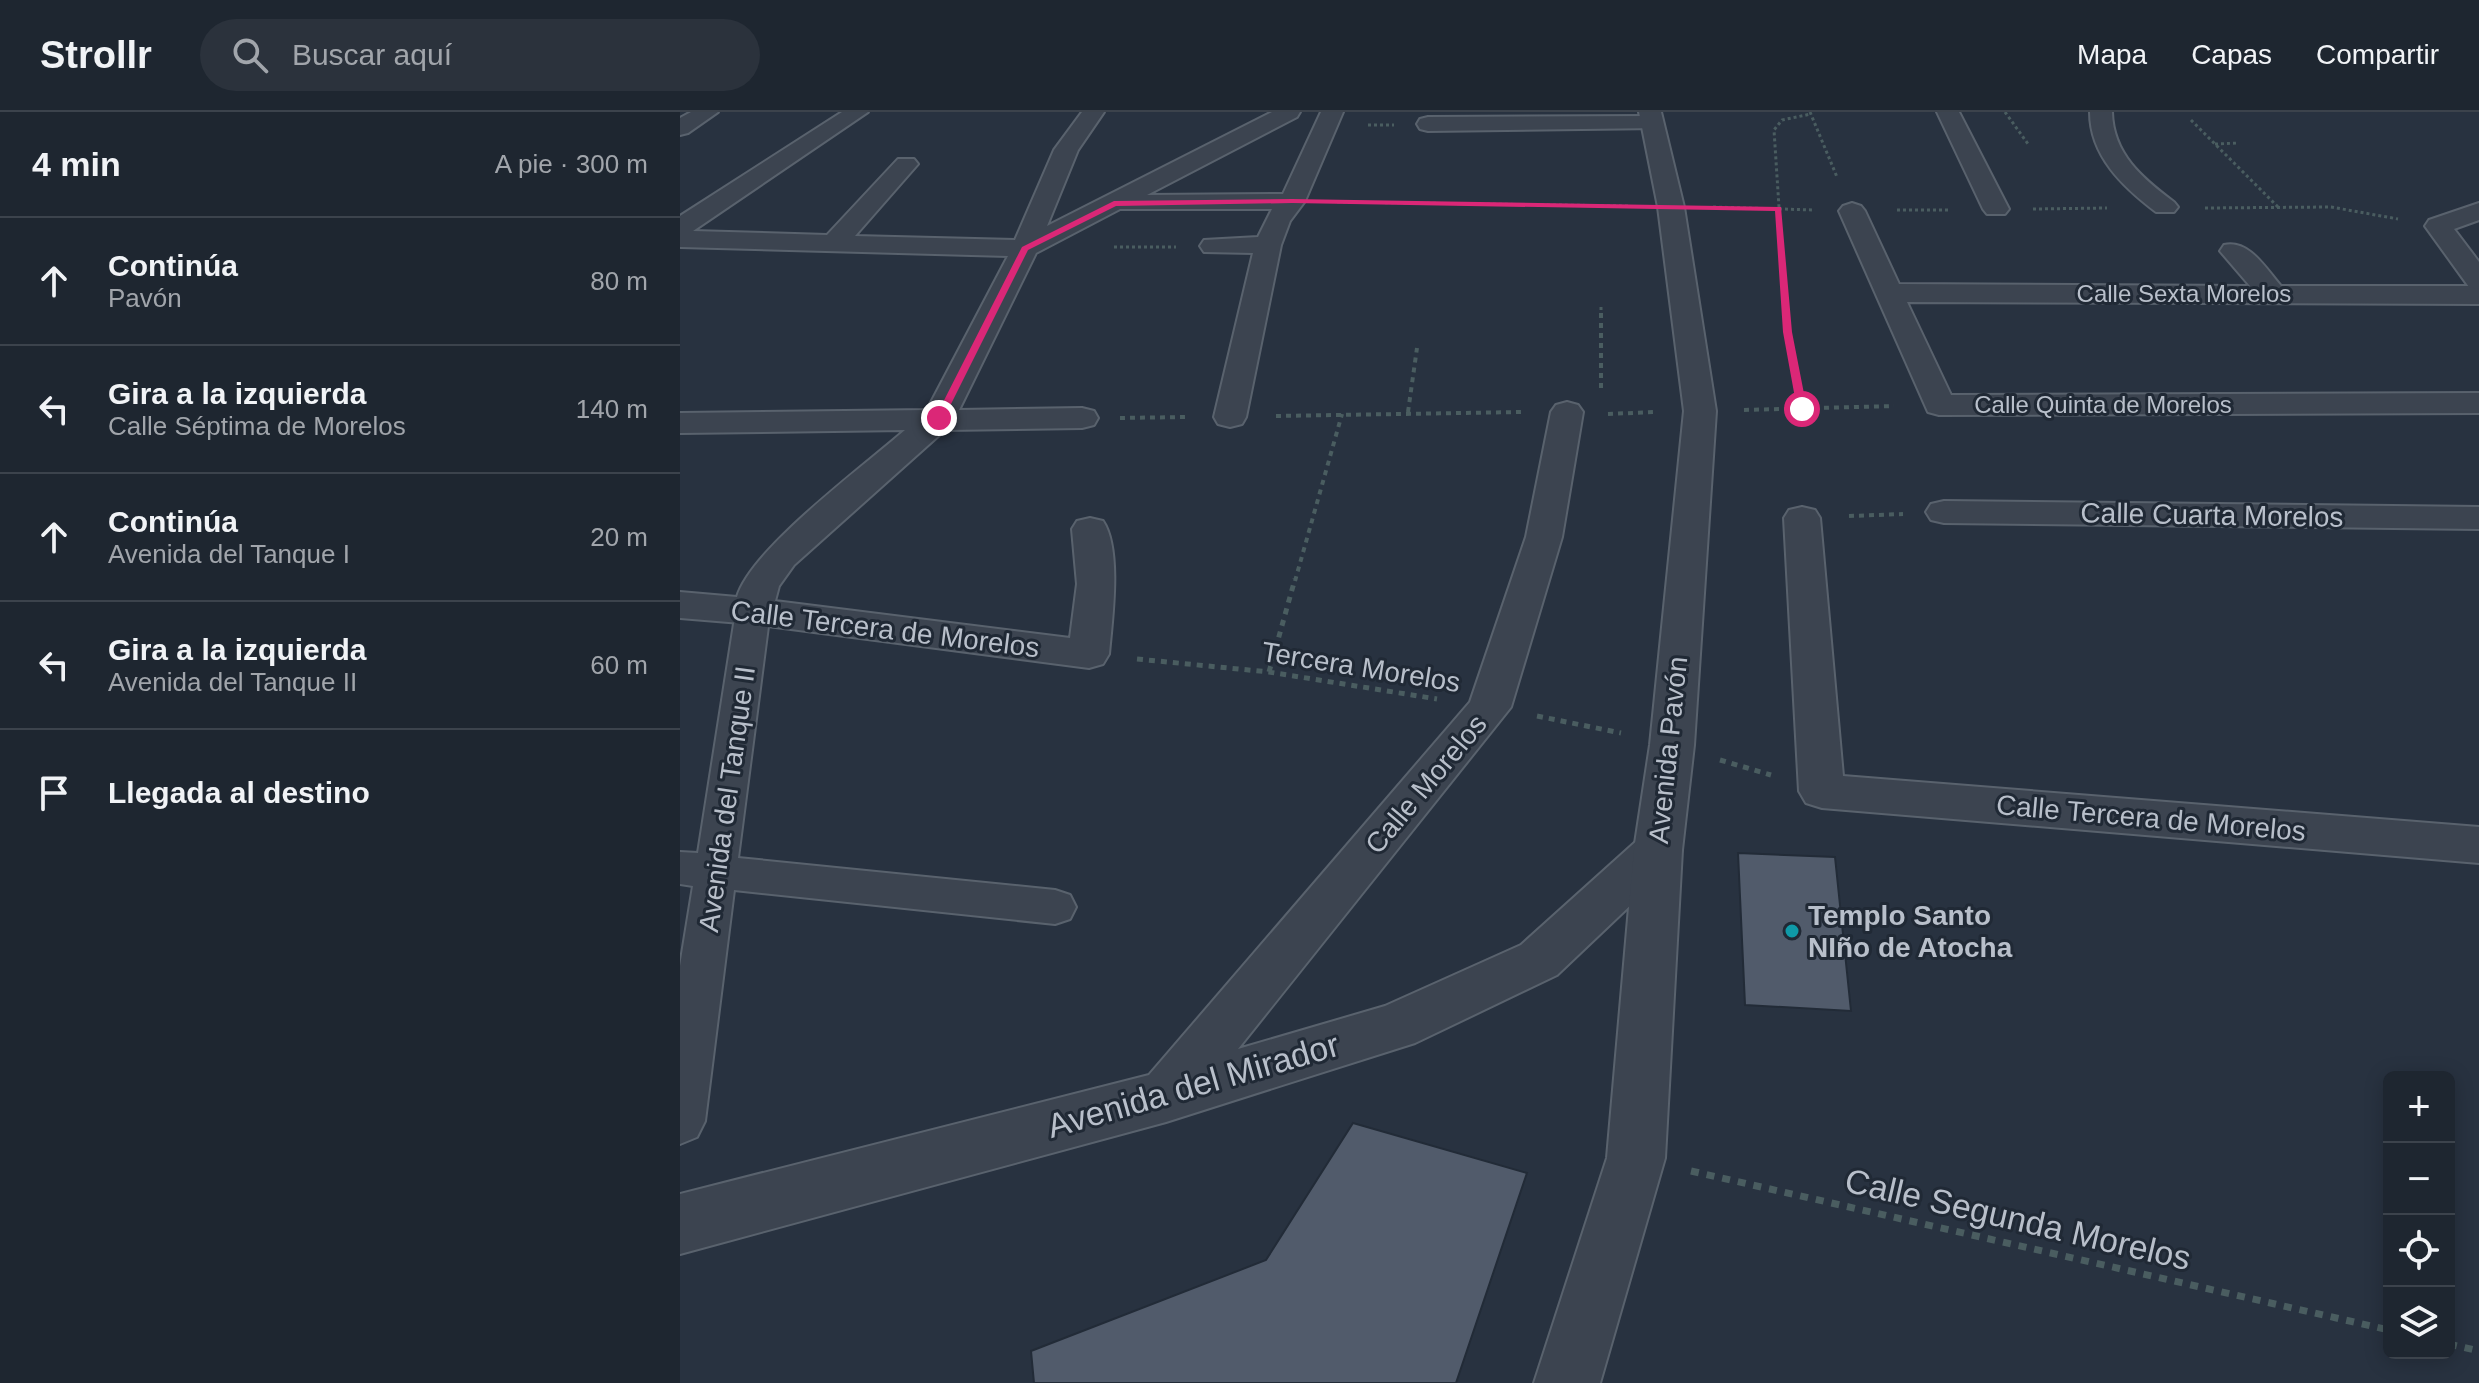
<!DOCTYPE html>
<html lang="es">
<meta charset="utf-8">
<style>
:root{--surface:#1e2630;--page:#2b323c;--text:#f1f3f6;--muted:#a1a5ab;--line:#3c434c}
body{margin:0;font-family:Helvetica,sans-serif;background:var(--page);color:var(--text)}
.controls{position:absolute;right:24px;bottom:24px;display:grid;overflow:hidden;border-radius:12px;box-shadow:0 4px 20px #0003}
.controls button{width:72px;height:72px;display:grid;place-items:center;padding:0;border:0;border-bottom:2px solid var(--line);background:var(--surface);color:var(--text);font:40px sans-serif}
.stop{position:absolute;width:24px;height:24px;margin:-18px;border:6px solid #db2777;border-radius:50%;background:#fff}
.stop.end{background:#db2777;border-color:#fff;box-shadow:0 2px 8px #0008}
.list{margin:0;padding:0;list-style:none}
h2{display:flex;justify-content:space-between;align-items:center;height:104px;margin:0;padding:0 32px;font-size:34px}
h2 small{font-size:26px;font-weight:400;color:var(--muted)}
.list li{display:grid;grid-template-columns:52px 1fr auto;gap:24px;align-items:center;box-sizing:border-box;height:128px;padding:0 32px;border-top:2px solid var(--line)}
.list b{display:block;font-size:30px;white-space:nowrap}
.list p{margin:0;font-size:26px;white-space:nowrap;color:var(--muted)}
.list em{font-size:26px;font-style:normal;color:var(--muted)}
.icon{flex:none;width:44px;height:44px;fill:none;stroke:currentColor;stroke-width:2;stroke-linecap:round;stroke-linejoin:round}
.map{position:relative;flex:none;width:1799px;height:1271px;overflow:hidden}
header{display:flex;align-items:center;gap:48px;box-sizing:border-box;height:112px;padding:0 40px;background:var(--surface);border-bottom:2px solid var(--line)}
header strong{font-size:38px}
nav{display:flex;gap:44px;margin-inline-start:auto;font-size:28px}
.search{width:560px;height:72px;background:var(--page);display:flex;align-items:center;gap:20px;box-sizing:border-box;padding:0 28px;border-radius:44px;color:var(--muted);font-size:30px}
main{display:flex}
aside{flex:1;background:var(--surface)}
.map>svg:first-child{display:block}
.building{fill:#515b6b;stroke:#222b37;stroke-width:2}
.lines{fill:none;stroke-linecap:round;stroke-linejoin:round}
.pedestrian-casing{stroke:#59626d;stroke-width:4}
.minor-casing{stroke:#59626d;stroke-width:4}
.tertiary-casing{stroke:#59626d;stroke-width:4}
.path-far3{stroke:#4a5d60;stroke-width:3;stroke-dasharray:3 3;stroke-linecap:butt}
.path-far2{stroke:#4a5d60;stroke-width:4;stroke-dasharray:5 5;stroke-linecap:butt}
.path-far1{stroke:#4a5d60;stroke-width:5;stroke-dasharray:6 6;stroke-linecap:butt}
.path{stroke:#4a5d60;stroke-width:7;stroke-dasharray:8 8;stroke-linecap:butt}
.pedestrian{fill:#3c4450;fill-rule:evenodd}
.minor{fill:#3c4450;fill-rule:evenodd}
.tertiary{fill:#3c4450;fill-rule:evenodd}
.route{fill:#db2777}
.culture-dot{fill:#0f9aa8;stroke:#202935;stroke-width:3}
.labels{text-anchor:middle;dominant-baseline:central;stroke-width:6;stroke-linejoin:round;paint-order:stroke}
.far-street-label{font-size:24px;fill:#b8bfca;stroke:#202935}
.street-label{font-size:28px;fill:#b8bfca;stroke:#202935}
.poi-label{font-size:28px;font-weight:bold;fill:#b8bfca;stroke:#202935;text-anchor:start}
.near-street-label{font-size:34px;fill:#b8bfca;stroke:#202935}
</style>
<header>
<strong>Strollr</strong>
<div class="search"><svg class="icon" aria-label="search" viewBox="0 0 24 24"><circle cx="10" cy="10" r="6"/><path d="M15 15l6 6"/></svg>Buscar aquí</div>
<nav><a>Mapa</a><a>Capas</a><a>Compartir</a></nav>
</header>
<main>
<aside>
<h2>4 min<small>A pie · 300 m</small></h2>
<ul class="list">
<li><svg class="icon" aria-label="ahead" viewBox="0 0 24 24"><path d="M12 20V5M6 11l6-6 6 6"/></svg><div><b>Continúa</b><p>Pavón</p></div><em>80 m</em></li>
<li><svg class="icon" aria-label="left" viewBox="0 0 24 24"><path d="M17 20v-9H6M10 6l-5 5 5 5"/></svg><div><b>Gira a la izquierda</b><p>Calle Séptima de Morelos</p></div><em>140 m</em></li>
<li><svg class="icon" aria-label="ahead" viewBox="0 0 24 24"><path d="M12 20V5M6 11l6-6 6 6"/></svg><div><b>Continúa</b><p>Avenida del Tanque I</p></div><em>20 m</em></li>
<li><svg class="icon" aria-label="left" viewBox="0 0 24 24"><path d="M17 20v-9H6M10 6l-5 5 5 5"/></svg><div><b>Gira a la izquierda</b><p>Avenida del Tanque II</p></div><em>60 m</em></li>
<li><svg class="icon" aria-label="arrive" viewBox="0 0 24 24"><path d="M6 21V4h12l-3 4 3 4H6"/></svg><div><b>Llegada al destino</b></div></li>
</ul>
</aside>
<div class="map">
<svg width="1799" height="1271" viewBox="0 0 1799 1271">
<rect width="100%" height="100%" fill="#283240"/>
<path class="building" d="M1058,741l97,4 16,154 -106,-6z
M673,1011l174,50 -71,210h-422l-3,-32 235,-91z"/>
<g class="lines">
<defs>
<path id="pedestrian" d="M73,488l12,3 5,8 -32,247 317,32 15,5 6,12 -6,12 -15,5 -321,-34 -29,231 -8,16 -17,7v-178l13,-80 -13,-2v-32l18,1 38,-242 5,-8z"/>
<path id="minor" d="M11,0h27l-30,21 -8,2v-17z
M162,0h26l-175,119 134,4 71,-76h16l4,5 -63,72 160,4 39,-90 28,-38h22l-26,38 -31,76 225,-114h28l-3,5 -150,78 136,-1 38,-82h22l-38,89 -15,20 -9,24 -35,172 -4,7 -12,3 -12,-3 -4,-7 39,-164 -49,-1 -4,-6 4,-6 54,-3 14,-28h-152l-84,44 -77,157 123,-2 12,3 4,7 -4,7 -12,3 -137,2 -151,135 -15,21 -4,15 295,37 7,-54 -5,-55 5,-8 13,-3 13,3c19,28 9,99 6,133l-6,10 -14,4 -336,-44 -73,-6v-26l57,5c14,-48 127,-131 168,-167l-225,3v-20l247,-3 81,-154 -328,-9v-31z
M1257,0h22l50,97 -4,5h-18l-4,-5z
M1410,0h22c1,42 30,66 62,90l4,5 -4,5h-18c-33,-25 -66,-56 -66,-100z
M972,4l8,2 3,5 -3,5 -232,3 -8,-2 -3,-5 3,-5 8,-2z
M1172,91l9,3 4,5 34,73 351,2 -30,-35 4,-6c25,-6 42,24 57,41h198v18l-572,-2 44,93 528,-2v20l-540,2 -11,-3 -89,-201 4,-5z
M887,290l11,3 5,7 -21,125 -51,170 -273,342 147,-43 136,-61 120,-108 17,-5 17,5 7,13 -7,13 -118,112 -142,68 -249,79 -486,132v-60l469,-119 321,-373 56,-165 25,-125 5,-7z
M1264,389l535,6v22l-535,-6 -13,-3 -5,-8 5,-8z
M1122,395l13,3 5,8 23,258 636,51v36l-657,-55 -16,-5 -7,-12 -15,-273 5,-8z"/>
<path id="tertiary" d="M959,0h22l23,95 32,204 -22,334 -12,105 -17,308 -65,225h-66l73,-225 27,-308 16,-105 34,-334 -26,-204z
M1799,91v17l-25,9 25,33v27l-10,-2 -44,-61 4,-6z"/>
</defs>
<use href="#pedestrian" class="pedestrian-casing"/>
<use href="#minor" class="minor-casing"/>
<use href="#tertiary" class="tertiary-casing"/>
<path class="path-far3" d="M1130,0l27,65
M1325,0l23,32
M1511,8l87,87
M688,13h26
M1535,32l24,-1
M657,90l294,4
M1033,95l102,3
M1525,96l126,-1 67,12
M1353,97l74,-1
M1217,98h54
M434,135h62
M921,195v8
M1106,203l-12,-185 8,-10 29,-6"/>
<path class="path-far2" d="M921,201v76
M1106,201l16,96
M1064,298l150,-4
M728,300l9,-64
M928,302l46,-2
M596,304l246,-4
M440,306l66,-1
M1169,404l54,-2
M615,469l47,-167"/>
<path class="path-far1" d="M457,547l132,13 168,27
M589,560l26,-93
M857,604l84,17
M1040,648l51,15"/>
<path class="path" d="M1011,1059l698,159
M1769,1232l30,7"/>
<use href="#pedestrian" class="pedestrian"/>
<use href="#minor" class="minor"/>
<use href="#tertiary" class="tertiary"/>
</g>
<path class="route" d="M612,87l489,8 11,125 15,77 -5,3 -5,-3 -14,-77 -8,-121 -483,-8 -176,3 -88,44 -84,168 -5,3 -4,-3 87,-171 92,-46z"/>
<circle class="culture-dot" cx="1112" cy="819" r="8"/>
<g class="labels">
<g class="far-street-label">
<text x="1504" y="181">Calle Sexta Morelos</text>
<text x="1423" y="292">Calle Quinta de Morelos</text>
</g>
<g class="street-label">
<text transform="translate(1532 403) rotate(1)">Calle Cuarta Morelos</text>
<text transform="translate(205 517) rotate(7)">Calle Tercera de Morelos</text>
<text transform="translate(681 555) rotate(9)">Tercera Morelos</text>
<text transform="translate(988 638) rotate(-84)">Avenida Pavón</text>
<text transform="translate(746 672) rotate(-50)">Calle Morelos</text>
<text transform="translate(47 687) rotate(-82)">Avenida del Tanque II</text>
<text transform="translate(1471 706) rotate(5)">Calle Tercera de Morelos</text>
</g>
<g class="poi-label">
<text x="1128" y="803">Templo Santo<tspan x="1128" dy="32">NIño de Atocha</tspan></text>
</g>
<g class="near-street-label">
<text transform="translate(513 973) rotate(-16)">Avenida del Mirador</text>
<text transform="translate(1338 1107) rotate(13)">Calle Segunda Morelos</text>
</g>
</g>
</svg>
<div class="controls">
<button>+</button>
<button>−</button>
<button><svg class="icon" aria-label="locate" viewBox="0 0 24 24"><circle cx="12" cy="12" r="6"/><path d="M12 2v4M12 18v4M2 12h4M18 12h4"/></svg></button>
<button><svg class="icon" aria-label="layers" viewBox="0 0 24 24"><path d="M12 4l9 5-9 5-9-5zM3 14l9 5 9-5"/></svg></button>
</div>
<div class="stop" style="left:1122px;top:297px"></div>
<div class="stop end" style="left:259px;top:306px"></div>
</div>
</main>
